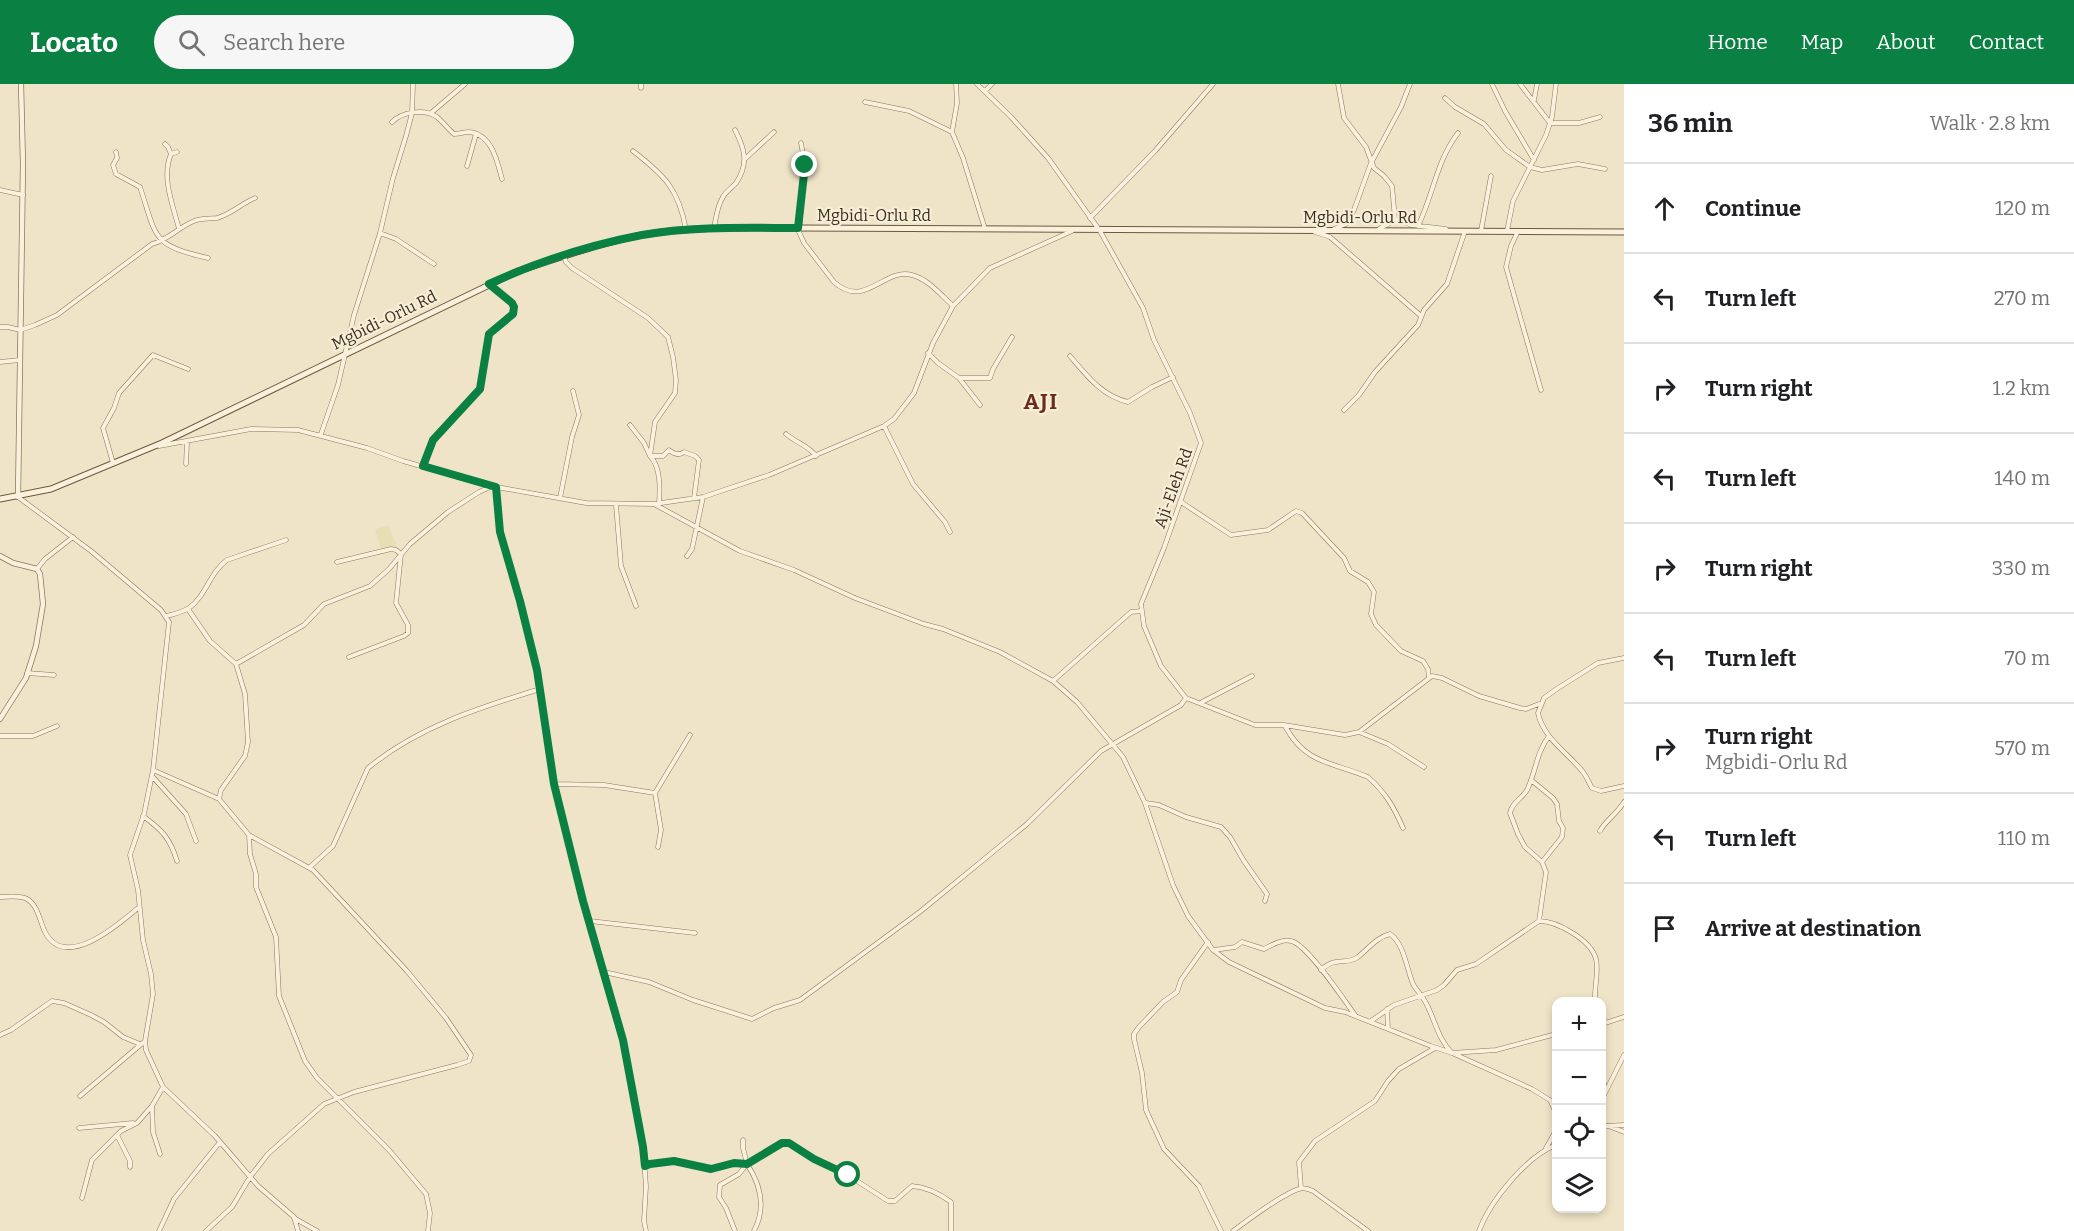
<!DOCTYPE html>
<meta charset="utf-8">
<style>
:root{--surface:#fff;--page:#f6f6f6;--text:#202124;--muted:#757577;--line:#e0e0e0;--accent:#0b8043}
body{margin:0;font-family:Bitter,serif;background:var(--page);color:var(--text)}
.controls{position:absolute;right:18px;bottom:18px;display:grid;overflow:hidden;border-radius:12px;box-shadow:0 3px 9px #0003}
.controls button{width:54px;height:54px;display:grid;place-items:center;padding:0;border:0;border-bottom:2px solid var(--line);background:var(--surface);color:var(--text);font:30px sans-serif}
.stop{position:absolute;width:18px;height:18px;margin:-14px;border:4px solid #0b8043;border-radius:50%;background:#fff}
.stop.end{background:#0b8043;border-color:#fff;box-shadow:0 2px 6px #0008}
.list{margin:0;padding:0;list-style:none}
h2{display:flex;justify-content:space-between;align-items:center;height:78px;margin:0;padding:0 24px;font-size:26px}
h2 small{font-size:20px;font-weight:400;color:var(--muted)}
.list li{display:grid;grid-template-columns:39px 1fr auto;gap:18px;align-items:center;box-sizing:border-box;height:90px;padding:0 24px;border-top:2px solid var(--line)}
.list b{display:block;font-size:22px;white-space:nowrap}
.list p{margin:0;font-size:20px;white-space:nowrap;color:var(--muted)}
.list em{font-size:20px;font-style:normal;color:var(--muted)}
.icon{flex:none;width:33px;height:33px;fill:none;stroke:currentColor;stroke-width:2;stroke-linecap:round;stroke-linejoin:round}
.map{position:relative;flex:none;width:1624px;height:1147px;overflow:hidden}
header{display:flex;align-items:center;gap:36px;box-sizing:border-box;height:84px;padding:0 30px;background:var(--accent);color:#fff}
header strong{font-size:28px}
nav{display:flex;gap:33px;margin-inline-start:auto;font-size:21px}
.search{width:420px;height:54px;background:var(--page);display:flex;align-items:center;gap:15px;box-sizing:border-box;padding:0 21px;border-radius:33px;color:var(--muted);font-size:22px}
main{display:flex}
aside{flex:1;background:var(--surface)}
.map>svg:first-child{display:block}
.farmland{fill:#e6deb5}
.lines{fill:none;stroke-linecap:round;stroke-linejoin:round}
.minor-casing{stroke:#8d765c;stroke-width:5}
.tertiary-casing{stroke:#8d765c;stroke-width:6}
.secondary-casing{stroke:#6f573f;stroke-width:7}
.minor{stroke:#faf1dc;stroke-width:4}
.tertiary{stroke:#faf1dc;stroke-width:4.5}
.secondary{stroke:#faf1dc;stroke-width:5}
.route{stroke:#0b8043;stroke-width:8}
.labels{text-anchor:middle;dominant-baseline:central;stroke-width:4.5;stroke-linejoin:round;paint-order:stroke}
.street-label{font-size:16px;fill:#3d2e20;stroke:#f7eed8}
.district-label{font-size:22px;font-weight:bold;letter-spacing:1.5px;fill:#6b2e1e;stroke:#f7eed8}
</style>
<header>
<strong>Locato</strong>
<div class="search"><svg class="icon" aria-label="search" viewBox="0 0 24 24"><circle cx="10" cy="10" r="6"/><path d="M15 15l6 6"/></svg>Search here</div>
<nav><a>Home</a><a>Map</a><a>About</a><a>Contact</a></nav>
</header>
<main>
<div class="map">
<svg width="1624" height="1147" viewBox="0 0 1624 1147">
<rect width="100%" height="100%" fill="#f0e4c8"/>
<path class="farmland" d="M388,441l9,21 -15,5 -7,-21z"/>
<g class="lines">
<defs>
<path id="minor" d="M641,0v4
M956,0l1,19 -5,29 11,26 22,71
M977,0l34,33 37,41 52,73 43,77 11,32 36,73 11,30 -37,105 -23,56 3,22 17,40 25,32 69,27h29l61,10 14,-3 29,12 36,23
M1338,0l6,34 22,29 8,21 10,8 8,10 3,33c-3,5 -12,6 -17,11
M1492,0l13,27 29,49
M1520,0l30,39h29l21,-6
M985,7l7,-7
M1445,14l10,9 29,17 22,26 24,17 12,3 36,-6 27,5
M1534,16l3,-16
M865,18l44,9 43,21
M431,29l34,-29
M392,38c10,-10 32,-14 45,-5 6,5 11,12 17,17 6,0 9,-2 15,-2 23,2 28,29 33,47
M801,59l4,22 -6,67 5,11 30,39c31,28 50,-15 78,-7 16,4 29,20 41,31
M165,60l3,3 3,7
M633,67c31,24 46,38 53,79
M116,68l1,6 -4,7 3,9 24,13c17,51 11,58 68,71
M177,68l-6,2c-10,24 2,51 8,75
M746,74l28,-26
M467,82l9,-32
M0,106l23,5
M1090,134l65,-67 58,-67
M1395,135l17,6 34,4
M1418,142c16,-33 18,-64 40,-93
M714,144c2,-10 3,-22 9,-31 3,-6 9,-9 13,-14 13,-19 9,-34 -1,-53
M1334,145l12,-5 8,-14 17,-47 30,-56 9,-23
M1481,147l10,-55
M1507,147l6,-30 33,-66 6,-18 4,-33
M1518,147l-7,15 -5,21 35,123
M1315,148l15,5 91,79
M380,149l16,6 38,25
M564,172l2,6 6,6 76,50 20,19 5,20 3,23 -1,13 -20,29 -5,34c11,11 10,33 9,48
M0,243h8l12,3 15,-5 22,-10 95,-71c16,-4 27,-17 42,-23 7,-3 16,-2 23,-3 15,-4 25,-15 38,-20
M928,269l10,10 21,15 21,27
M1070,272c17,20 32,40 58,46l24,-15 21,-10
M0,278l20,-2
M959,294h31l3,-9 19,-32
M1344,326l15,-15 16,-23 43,-47 6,-15 23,-26 18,-53
M630,341l14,18 6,13h13l6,-6c5,4 10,6 15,2l11,4 4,4 -5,38
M884,342l29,58 32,38 5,10
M321,350l17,-49 16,-70 26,-82 13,-55 13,-42 6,-23 1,-29
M786,350c9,8 23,12 30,22
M159,362l92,-17 47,1 69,18 36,13 88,25 95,17 68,1 49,-7 66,-22 115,-49 10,-7 20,-26 19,-50 20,-37 37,-38 82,-37
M113,379l-10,-35 11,-20 5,-15 34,-38 35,14
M186,380l1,-22
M423,382l10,-26 47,-51 9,-55 24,-20 1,-7 -2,-4 -23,-19
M496,404l4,44 25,85 12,53 17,114 29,117 40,138 20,108 3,39 -2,35 2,10
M18,413l73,54 70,59 8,12 -16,148 -9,44 -14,41 8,35 5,50 8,34 2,20 -8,47 1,9 17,37 52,49 43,50 36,31 4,14
M560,414l12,-61 7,-22 -6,-24
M1181,418l50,33 37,-5 28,-19 6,2 42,45 6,13 18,11 6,10 -3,22 5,11 25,26 22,10 5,8 1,9
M654,420l86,47 54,19 61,28 69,26 19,5 57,23 53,29 24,21 46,55 22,46 28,82 15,31 25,34 16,12 96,46 20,4 86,34 21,7 80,36 24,15
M616,421l5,61 15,40
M687,472l5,-7 11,-52
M337,478l54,-13 5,1 5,4 -5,49 12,22v8l-4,3 -55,21
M37,485l8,-10 28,-22
M188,525l22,32 26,23 9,30 3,48 -3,14 -24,34 -2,9
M167,532c7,-2 16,-4 22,-8 17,-12 21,-36 38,-48l59,-20
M1624,574l-26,5 -40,25 -14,10 -6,15c5,25 30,40 45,59 4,5 6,11 9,16l9,3 23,-5
M236,580l68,-39 20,-21 46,-18 19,-17 21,-25 38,-32 31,-20 11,-5
M27,589l27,2
M1053,597l78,-69 11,-1
M1202,618l50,-26
M1285,642c20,38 47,36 83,51 17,15 26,30 35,51
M1359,648l73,-56 10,2 37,18 41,12 6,1 13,-5
M0,652h33l24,-10
M153,686l66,29 30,36 64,35 94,101 39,47 25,37 -2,6 -12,4 -103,27 -30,12 -56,50 -18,23 -18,30 -26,24
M152,692l34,38 10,27
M1531,696l22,18 4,6 2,17 4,7 -1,9 -20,25
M554,700l50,1 51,8 35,-58
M655,709l6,37 -3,17
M1146,719l13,2 27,12 35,10 9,10 14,24 23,33 -2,7
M143,732c19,14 27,22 34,45
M1600,747c5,-10 16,-16 24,-29
M249,751l1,19 6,20v13l20,50 3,59 26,65 12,17 72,72 37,44 4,19 -2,18
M310,783l23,-21 35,-78c50,-41 110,-60 172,-79
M0,813c9,0 20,-2 27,2 11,6 13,23 18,33 20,39 73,-7 93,-24
M590,837l105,12
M1539,837l7,-49 -4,-10 -17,-15 -7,-13 -8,-21c2,-11 12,-14 17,-23 9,-18 9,-37 22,-54
M1208,858l-27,38 -4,12 -14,10 -24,25 -5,7v5l8,34 4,37 18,39 35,37 22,45
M1214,866l21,-3 7,-5 22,7c8,-4 17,-10 27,-8 16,3 53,59 64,74
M1321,886c17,-15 24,-4 37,-13 10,-8 19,-20 32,-23 14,9 17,36 23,50 4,7 10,13 13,19 9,17 12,36 26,50l44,-3 60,-16
M604,888l45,10 44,18 59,19 22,-11 26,-8 121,-89 106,-87 74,-73 80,-46 5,-7
M1387,925l1,20
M1371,937l23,-16 43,-15 7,-5 13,-15 19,-6 63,-43c18,0 52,19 57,38 3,13 -2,29 -1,43
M1602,940l22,-7
M0,951l11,-5 41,-29 12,2 27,12 13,7 19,15 17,7
M1602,985l3,23
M80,1012l65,-55
M1602,1015l22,-44
M1550,1016l6,13v7
M1602,1040l4,2 18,-1
M1611,1043l13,5
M79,1044l54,-5
M117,1051l13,26v6
M1546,1064l8,-14 2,-10
M160,1070l-7,-22 -1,-26 11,-19
M747,1080c14,21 19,44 7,67
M645,1082l5,-2 24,-3 38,8 22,-6 13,1 35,-21h7l25,16 26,11 48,31h7l17,-15c14,1 28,8 39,16v29
M1301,1104l-2,-26 16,-21 60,-40 13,-20 11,-12 36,-21
M82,1114l10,-38 29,-29 16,-8 15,-17
M294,1134l23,13
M159,1147l15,-32 46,-57
M735,1147l-9,-23 -7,-11 1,-12 19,-11 8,-10 -4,-16v-8
M1233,1147c15,-11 49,-37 66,-42 5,-2 10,0 14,2l55,40
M1479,1147c11,-30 48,-75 77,-86"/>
<path id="tertiary" d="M18,413l5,-333 -2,-80
M0,472l13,7 24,6 3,5 3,30 -7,42 -10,32 -26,41"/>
<path id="secondary" d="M0,415l51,-10 111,-46 356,-172c41,-13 82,-28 124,-36 51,-9 105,-7 156,-7l826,4"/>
</defs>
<use href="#minor" class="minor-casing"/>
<use href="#tertiary" class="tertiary-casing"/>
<use href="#secondary" class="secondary-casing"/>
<use href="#minor" class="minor"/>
<use href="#tertiary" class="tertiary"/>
<use href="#secondary" class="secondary"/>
</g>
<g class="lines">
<path class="route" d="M805,81l-7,63c-52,0 -105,-2 -156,7 -52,10 -105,27 -153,49l23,19 2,4 -1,7 -24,20 -9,55 -47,51 -10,26 73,21 4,45 20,69 17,69 17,114 29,117 40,139 20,107 2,19 5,-2 24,-3 37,8 23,-6 13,1 35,-21h7l25,16 34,16"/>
</g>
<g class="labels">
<g class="street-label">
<text x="874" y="131">Mgbidi-Orlu Rd</text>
<text x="1360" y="133">Mgbidi-Orlu Rd</text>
<text transform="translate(384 236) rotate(-26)">Mgbidi-Orlu Rd</text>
<text transform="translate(1173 404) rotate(-70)">Aji-Eleh Rd</text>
</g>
<g class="district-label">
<text x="1041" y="317">AJI</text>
</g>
</g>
</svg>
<div class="controls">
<button>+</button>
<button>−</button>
<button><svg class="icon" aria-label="locate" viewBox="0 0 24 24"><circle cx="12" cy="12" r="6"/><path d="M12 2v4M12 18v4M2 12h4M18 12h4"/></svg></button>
<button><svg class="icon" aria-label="layers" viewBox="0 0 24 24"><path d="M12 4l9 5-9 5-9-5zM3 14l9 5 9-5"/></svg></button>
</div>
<div class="stop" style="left:848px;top:1091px"></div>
<div class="stop end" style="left:805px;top:81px"></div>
</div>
<aside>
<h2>36 min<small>Walk · 2.8 km</small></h2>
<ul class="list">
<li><svg class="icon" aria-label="ahead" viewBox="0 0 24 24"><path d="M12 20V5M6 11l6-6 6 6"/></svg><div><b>Continue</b></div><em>120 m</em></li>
<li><svg class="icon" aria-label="left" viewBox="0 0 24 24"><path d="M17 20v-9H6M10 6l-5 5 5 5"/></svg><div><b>Turn left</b></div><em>270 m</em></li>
<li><svg class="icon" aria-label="right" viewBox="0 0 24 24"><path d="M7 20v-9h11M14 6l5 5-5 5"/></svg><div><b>Turn right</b></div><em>1.2 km</em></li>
<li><svg class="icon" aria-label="left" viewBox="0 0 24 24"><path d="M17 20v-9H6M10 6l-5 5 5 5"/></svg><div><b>Turn left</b></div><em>140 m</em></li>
<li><svg class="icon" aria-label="right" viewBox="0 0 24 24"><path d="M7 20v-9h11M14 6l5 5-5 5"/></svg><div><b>Turn right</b></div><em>330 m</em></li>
<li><svg class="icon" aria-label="left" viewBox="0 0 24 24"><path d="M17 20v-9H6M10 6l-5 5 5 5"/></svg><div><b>Turn left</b></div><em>70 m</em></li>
<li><svg class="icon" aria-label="right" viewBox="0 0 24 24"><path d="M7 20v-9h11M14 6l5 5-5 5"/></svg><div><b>Turn right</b><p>Mgbidi-Orlu Rd</p></div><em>570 m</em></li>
<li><svg class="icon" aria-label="left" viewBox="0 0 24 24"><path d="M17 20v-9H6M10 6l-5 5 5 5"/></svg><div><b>Turn left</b></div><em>110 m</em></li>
<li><svg class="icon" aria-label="arrive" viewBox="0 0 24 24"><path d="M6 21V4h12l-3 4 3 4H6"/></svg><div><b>Arrive at destination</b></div></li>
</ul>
</aside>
</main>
